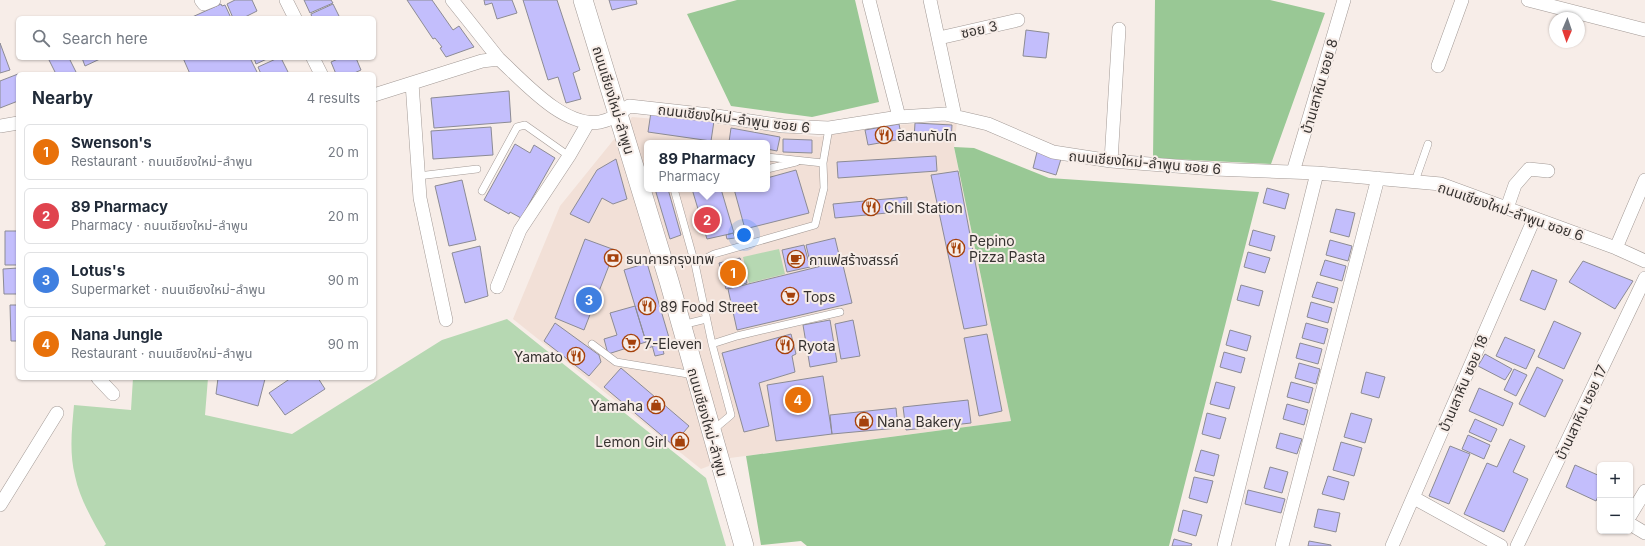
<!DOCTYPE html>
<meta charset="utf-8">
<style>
:root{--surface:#fff;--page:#f2f2f3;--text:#1f2937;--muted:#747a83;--line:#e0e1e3;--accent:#2563eb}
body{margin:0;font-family:Inter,"Noto Sans Thai",sans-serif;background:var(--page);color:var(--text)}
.controls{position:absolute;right:12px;bottom:12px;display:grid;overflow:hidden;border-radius:6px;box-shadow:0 1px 3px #0004}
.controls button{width:36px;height:36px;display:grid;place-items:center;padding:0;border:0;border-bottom:1px solid var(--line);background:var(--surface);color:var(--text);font:20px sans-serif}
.compass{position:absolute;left:1549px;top:12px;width:36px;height:36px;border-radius:50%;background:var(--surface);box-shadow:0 1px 3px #0004;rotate:182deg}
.you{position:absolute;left:744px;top:235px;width:14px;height:14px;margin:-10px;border:3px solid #fff;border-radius:50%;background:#1a73e8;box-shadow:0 0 0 6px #1a73e833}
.badge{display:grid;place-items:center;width:26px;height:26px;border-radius:50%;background:var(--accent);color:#fff;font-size:13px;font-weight:700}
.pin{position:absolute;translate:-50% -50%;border:2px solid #fff;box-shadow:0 1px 4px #0006}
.popup{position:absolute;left:644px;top:140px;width:126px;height:52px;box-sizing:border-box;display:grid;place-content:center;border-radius:6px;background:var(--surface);filter:drop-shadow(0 1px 3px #0005);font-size:13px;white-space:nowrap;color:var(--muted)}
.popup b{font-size:15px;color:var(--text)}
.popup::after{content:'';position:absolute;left:50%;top:100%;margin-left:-8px;border:8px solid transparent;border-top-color:var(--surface)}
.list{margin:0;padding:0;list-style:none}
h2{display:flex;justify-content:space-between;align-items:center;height:52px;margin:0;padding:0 16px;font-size:17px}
h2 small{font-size:13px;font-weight:400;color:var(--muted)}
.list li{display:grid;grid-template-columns:26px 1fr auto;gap:12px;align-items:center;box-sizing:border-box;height:56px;margin:0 8px 8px;padding:0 8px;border:1px solid var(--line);border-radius:6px}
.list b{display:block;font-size:15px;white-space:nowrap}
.list p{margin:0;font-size:13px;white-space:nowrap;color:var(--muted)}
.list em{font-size:13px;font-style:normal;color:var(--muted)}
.icon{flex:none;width:22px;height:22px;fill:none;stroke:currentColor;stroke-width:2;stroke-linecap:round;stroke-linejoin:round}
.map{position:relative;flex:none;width:1645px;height:546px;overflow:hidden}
.search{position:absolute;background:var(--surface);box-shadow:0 1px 3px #0004;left:16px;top:16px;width:360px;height:44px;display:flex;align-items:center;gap:10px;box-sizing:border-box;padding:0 14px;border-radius:6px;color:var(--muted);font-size:15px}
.panel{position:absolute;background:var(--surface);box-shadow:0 1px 3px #0004;left:16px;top:72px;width:360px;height:308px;border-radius:6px}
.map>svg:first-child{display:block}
.built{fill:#f2e0d7;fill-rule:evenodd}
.green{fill:#b6d8b2}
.forest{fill:#99c895}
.building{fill:#c3befc;stroke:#8c8b94}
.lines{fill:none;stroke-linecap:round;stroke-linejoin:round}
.service-casing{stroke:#a39a96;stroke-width:8}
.minor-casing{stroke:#a39a96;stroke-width:14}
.secondary-casing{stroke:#a39a96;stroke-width:20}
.service{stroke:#fff;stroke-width:7}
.minor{stroke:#fff;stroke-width:13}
.secondary{stroke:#fff;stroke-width:19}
.labels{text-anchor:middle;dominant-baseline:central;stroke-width:4;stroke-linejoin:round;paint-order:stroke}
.street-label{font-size:14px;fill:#373331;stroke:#f7ede8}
.poi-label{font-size:14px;fill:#373331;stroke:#f7ede8;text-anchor:start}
</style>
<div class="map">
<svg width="1645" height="546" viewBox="0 0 1645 546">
<rect width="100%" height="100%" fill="#f7ede8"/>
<path class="built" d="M632,117l94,8 93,12 55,-11 83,-4 -3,26 57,273 -281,37 -29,11 -188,-150 47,-113zM647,143h120v46h-120z"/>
<path class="green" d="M779,249l6,25 -36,9 -6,-26z
M507,319l199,159 20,68h-622l2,-2c-12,-21 -26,-44 -31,-68 -6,-24 -3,-48 -1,-71l57,5 2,-32h75l-3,37 87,19 150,-94z"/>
<path class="forest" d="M737,0h118l24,102 -67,15 -81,-11 -44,-92z
M1155,0h115l55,13 -54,151 -118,-6z
M954,147l20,1 75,30 210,14 -90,354h-362l-6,-5 -40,4 -15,-89 265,-35z"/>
<path class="building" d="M235,0h17l5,11 -14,7h-10l-6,-14z
M304,0h27l2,3 -23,10z
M407,0h25l21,30 6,-4 15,21 -28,10 -6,-9 2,-1 -7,-9 -2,1z
M484,0h28l5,13 -20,6 -5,-16 -7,2z
M523,0h34l23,70 -7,3 8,26 -15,4 -8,-26 -10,3z
M609,0h27l1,4 -25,6z
M221,4l1,2 3,-1 6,13h-41z
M333,4l7,14h-28l-1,-4z
M1026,30l23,3 -3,25 -23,-2z
M0,43l10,27 -10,3z
M48,58h21l8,16h-21z
M82,58h17l1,1 -15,7z
M183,58h67l8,16h-68z
M254,58h15l-13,6z
M278,58h3l8,16h-28l-3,-7z
M340,58h16l5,12 -9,4h-16l-5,-12z
M18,74v27l-18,7v-27z
M509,91l2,31 -77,6 -3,-30z
M651,112l63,9 -3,20 -63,-9z
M915,123l37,2 -1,16 -37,-2z
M899,124l3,15 -34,6 -3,-15z
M491,127l2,28 -60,4 -2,-28z
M731,128l49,9 -3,14 -10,-2v-6l-38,-1z
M783,139l29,1v13l-29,-1z
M515,144l15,9 4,-8 21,13 -34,60 -11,-6 -1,2 -25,-14z
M1037,152l24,7 -5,16 -23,-7z
M936,156l1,15 -99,7 -1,-16z
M616,159l11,40 -14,5 -11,-6 -13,25 -19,-9 27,-44z
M796,170l13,43 -64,16 -11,-40h33v-11z
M958,171l29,154 -23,4 -33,-154z
M462,180l14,60 -27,6 -14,-60z
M1267,188l22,6 -4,15 -22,-6z
M655,189h13l13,46 -11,4z
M692,189h29l13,44 -27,6z
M907,197l1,14 -73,7 -2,-14z
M1336,209l19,4 -6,24 -19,-5z
M1253,230l22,6 -4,15 -22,-6z
M5,231h13v34h-13z
M733,233l2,5 -8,1 -1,-4z
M835,238l5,21 -29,7 -5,-21z
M585,239l30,11 -31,80 -29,-12z
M1330,240l22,6 -4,15 -22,-6z
M804,245l6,22 -23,5 -5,-22z
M480,246l8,50 -23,7 -13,-50z
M1248,252l22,6 -5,15 -21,-6z
M740,258l7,25 -21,6 -7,-26z
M1325,260l21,6 -4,15 -22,-6z
M842,261l10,42 -115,27 -9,-41z
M1583,261l50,20 -18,28 -46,-27z
M647,263l23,78 -22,7 -24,-78z
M18,268v26h-14l-1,-25z
M1532,270l25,10 -12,30 -25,-10z
M1317,282l21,6 -4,15 -22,-6z
M1241,285l22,6 -4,15 -22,-6z
M1311,302l21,6 -4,15 -21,-6z
M10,305h8v36h-7z
M635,306l11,36 -38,12 -4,-15 13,-4 -7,-22z
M830,320l7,42 -27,5 -7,-42z
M853,320l7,36 -19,3 -6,-35z
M1554,321l27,12 -17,36 -26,-12z
M555,323l44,32 2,7 -12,14 -45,-35z
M1306,323l22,6 -4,15 -22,-6z
M1230,330l21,6 -4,15 -21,-6z
M791,334l5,20 -4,2 3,16 -36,11 10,43 -25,6 -22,-79z
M987,334l15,77 -23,5 -15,-78z
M1505,337l30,13 -9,19 -30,-13z
M661,342l3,12 -9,2 -3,-11z
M1300,343l22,6 -4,15 -22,-6z
M1224,352l21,6 -4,15 -21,-6z
M1485,354l27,15 -7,11 -27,-14z
M1299,363l21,6 -4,15 -21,-6z
M1537,367l26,13 -18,37 -26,-13z
M621,368l68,58 -16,19 -69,-58z
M1514,369l13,6 -11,21 -12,-6z
M1366,372l19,5 -6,21 -18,-5z
M823,376l9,58 -56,7 -9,-56z
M218,378l47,1 -7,27 -42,-12z
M291,378h27l7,11 -40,26 -16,-22z
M1216,382l19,5 -6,22 -19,-5z
M1291,382l22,6 -4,15 -22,-6z
M1479,388l34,15 -10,23 -34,-15z
M968,400l3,23 -65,7 -3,-23z
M1287,404l21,6 -4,15 -21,-6z
M896,408l2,20 -66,6 -2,-19z
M1207,413l19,5 -6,21 -18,-5z
M1351,413l21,6 -7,24 -21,-6z
M1475,419l22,10 -6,13 -22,-10z
M1280,433l22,6 -5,15 -21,-6z
M1468,435l22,10 -6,14 -22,-10z
M1510,439l15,7 -12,26 15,7 -24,53 -40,-18 23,-51 10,4z
M1341,442l21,6 -8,28 -21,-6z
M1450,446l20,8 -21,50 -20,-8z
M1201,450l18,5 -5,21 -19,-5z
M1575,465l25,11v16l-4,9 -30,-14z
M1270,467l18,5 -6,21 -18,-5z
M1328,476l21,6 -5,18 -22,-6z
M1194,477l19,4 -6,22 -18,-5z
M1248,490l37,9 -4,14 -36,-9z
M1318,509l22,4 -4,19 -22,-5z
M1183,510l19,5 -6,21 -18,-5z
M1174,539l18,5 -1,2h-19z
M1309,541l22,4v1h-23z"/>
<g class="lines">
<defs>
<path id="service" d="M767,157l56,6
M767,169l29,-7
M418,176l59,-7
M1415,181l13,-37
M674,189l21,75 17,80 19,71 -19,16
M482,191l35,-64 8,-2 44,31
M695,264l19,-10 101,-29 9,-37 -1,-25 6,-35
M682,325l24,-6
M592,344l24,18 78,13
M712,344l25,-8 103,-24"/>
<path id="minor" d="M201,0l3,4 10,-4
M286,0l9,18
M452,0l47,59
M869,0l30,117
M930,0l25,116
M1528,0l117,30
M939,38l79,-18
M313,58l8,16
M1438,66l24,-66
M412,83l8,115 26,122
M374,95l108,-34 17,-2c25,23 65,69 101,63 11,-2 21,-9 29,-16l81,9 73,11 46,2 70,-11 46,-3 43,10 65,28 58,9 103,8 103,4 124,11 175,64 29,13
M0,126l18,-3
M1111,161l8,-132
M1293,172l51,-172
M1507,208l8,-23 14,-16 19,2
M1616,248l29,-68
M497,287l23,-57 49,-74 19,-33
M98,378l15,16
M1414,498l87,48
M0,505l57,-92
M1630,516l15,-25
M1630,524l15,9
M1224,546l93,-373
M1282,546l96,-368
M1392,546l142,-327
M1517,546l128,-268"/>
<path id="secondary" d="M583,0l86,281 75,265"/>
</defs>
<use href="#service" class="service-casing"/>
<use href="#minor" class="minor-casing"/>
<use href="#secondary" class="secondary-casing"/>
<use href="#service" class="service"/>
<use href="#minor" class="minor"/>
<use href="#secondary" class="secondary"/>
</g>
<defs>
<symbol id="restaurant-ring" viewBox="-11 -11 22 22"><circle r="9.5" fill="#f7ede8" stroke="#a5420c" stroke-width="1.5"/><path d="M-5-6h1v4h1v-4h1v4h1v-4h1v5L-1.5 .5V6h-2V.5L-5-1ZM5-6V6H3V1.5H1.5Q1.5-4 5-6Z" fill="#a5420c"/></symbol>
<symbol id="bank-ring" viewBox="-11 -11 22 22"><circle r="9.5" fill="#f7ede8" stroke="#a5420c" stroke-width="1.5"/><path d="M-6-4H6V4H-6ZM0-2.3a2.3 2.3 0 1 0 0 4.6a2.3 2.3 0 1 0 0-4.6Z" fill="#a5420c"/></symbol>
<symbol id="cafe-ring" viewBox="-11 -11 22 22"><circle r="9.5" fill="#f7ede8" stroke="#a5420c" stroke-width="1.5"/><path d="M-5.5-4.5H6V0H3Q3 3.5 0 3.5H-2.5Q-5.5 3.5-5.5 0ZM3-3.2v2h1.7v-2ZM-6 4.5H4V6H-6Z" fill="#a5420c"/></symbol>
<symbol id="supermarket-ring" viewBox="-11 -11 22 22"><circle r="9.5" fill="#f7ede8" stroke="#a5420c" stroke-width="1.5"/><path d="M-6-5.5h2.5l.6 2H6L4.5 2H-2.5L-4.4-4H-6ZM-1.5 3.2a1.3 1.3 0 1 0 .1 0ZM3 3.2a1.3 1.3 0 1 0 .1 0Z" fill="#a5420c"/></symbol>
<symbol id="shop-ring" viewBox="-11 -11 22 22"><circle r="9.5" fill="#f7ede8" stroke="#a5420c" stroke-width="1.5"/><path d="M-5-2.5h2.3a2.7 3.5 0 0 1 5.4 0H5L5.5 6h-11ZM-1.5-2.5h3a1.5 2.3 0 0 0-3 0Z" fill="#a5420c"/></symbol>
</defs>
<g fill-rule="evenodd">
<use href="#restaurant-ring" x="874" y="125" width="20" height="20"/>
<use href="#restaurant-ring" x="861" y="197" width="20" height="20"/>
<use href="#restaurant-ring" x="946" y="238" width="20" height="20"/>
<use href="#bank-ring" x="603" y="248" width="20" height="20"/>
<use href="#cafe-ring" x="786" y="249" width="20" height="20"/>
<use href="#supermarket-ring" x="780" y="286" width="20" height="20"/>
<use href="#restaurant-ring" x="637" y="296" width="20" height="20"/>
<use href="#supermarket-ring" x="621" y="333" width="20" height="20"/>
<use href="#restaurant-ring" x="775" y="335" width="20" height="20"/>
<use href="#restaurant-ring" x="566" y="346" width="20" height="20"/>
<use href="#shop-ring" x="646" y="395" width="20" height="20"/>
<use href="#shop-ring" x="854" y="411" width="20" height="20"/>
<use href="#shop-ring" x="670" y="431" width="20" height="20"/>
</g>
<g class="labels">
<g class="street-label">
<text transform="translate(979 29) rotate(-12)">ซอย 3</text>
<text transform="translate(1319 86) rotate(-74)">บ้านเสาหิน ซอย 8</text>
<text transform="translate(614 100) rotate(73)">ถนนเชียงใหม่-ลำพูน</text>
<text transform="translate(734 118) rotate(7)">ถนนเชียงใหม่-ลำพูน ซอย 6</text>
<text transform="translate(1145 162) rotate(5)">ถนนเชียงใหม่-ลำพูน ซอย 6</text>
<text transform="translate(1511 211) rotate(19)">ถนนเชียงใหม่-ลำพูน ซอย 6</text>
<text transform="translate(1463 383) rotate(-67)">บ้านเสาหิน ซอย 18</text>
<text transform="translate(1581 412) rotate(-65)">บ้านเสาหิน ซอย 17</text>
<text transform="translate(708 422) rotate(74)">ถนนเชียงใหม่-ลำพูน</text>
</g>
<g class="poi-label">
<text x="897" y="135">อีสานทับไท</text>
<text x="884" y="207">Chill Station</text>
<text x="969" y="240">Pepino<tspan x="969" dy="16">Pizza Pasta</tspan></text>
<text x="626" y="258">ธนาคารกรุงเทพ</text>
<text x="809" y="259">กาแฟสร้างสรรค์</text>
<text x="803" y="296">Tops</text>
<text x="660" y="306">89 Food Street</text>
<text x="644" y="343">7-Eleven</text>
<text x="798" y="345">Ryota</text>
<text x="563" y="356" text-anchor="end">Yamato</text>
<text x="643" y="405" text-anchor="end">Yamaha</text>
<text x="877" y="421">Nana Bakery</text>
<text x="667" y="441" text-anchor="end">Lemon Girl</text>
</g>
</g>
</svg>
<div class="controls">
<button>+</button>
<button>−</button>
</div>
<svg class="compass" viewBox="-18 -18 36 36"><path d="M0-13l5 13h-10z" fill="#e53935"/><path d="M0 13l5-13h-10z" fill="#747a83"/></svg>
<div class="you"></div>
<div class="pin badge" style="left:733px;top:273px;background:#e8710a">1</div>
<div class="pin badge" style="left:707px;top:220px;background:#e0444e">2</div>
<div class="popup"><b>89 Pharmacy</b>Pharmacy</div>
<div class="pin badge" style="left:589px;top:300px;background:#3f7fe0">3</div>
<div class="pin badge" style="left:798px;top:400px;background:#e8710a">4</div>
<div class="search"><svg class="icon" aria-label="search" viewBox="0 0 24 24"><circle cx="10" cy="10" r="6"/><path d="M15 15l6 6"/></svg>Search here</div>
<section class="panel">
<h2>Nearby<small>4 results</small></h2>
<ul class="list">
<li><span class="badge" style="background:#e8710a">1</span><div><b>Swenson's</b><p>Restaurant · ถนนเชียงใหม่-ลำพูน</p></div><em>20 m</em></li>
<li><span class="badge" style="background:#e0444e">2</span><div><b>89 Pharmacy</b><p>Pharmacy · ถนนเชียงใหม่-ลำพูน</p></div><em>20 m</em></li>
<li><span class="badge" style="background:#3f7fe0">3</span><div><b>Lotus's</b><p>Supermarket · ถนนเชียงใหม่-ลำพูน</p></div><em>90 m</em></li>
<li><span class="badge" style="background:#e8710a">4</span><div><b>Nana Jungle</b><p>Restaurant · ถนนเชียงใหม่-ลำพูน</p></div><em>90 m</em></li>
</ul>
</section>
</div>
